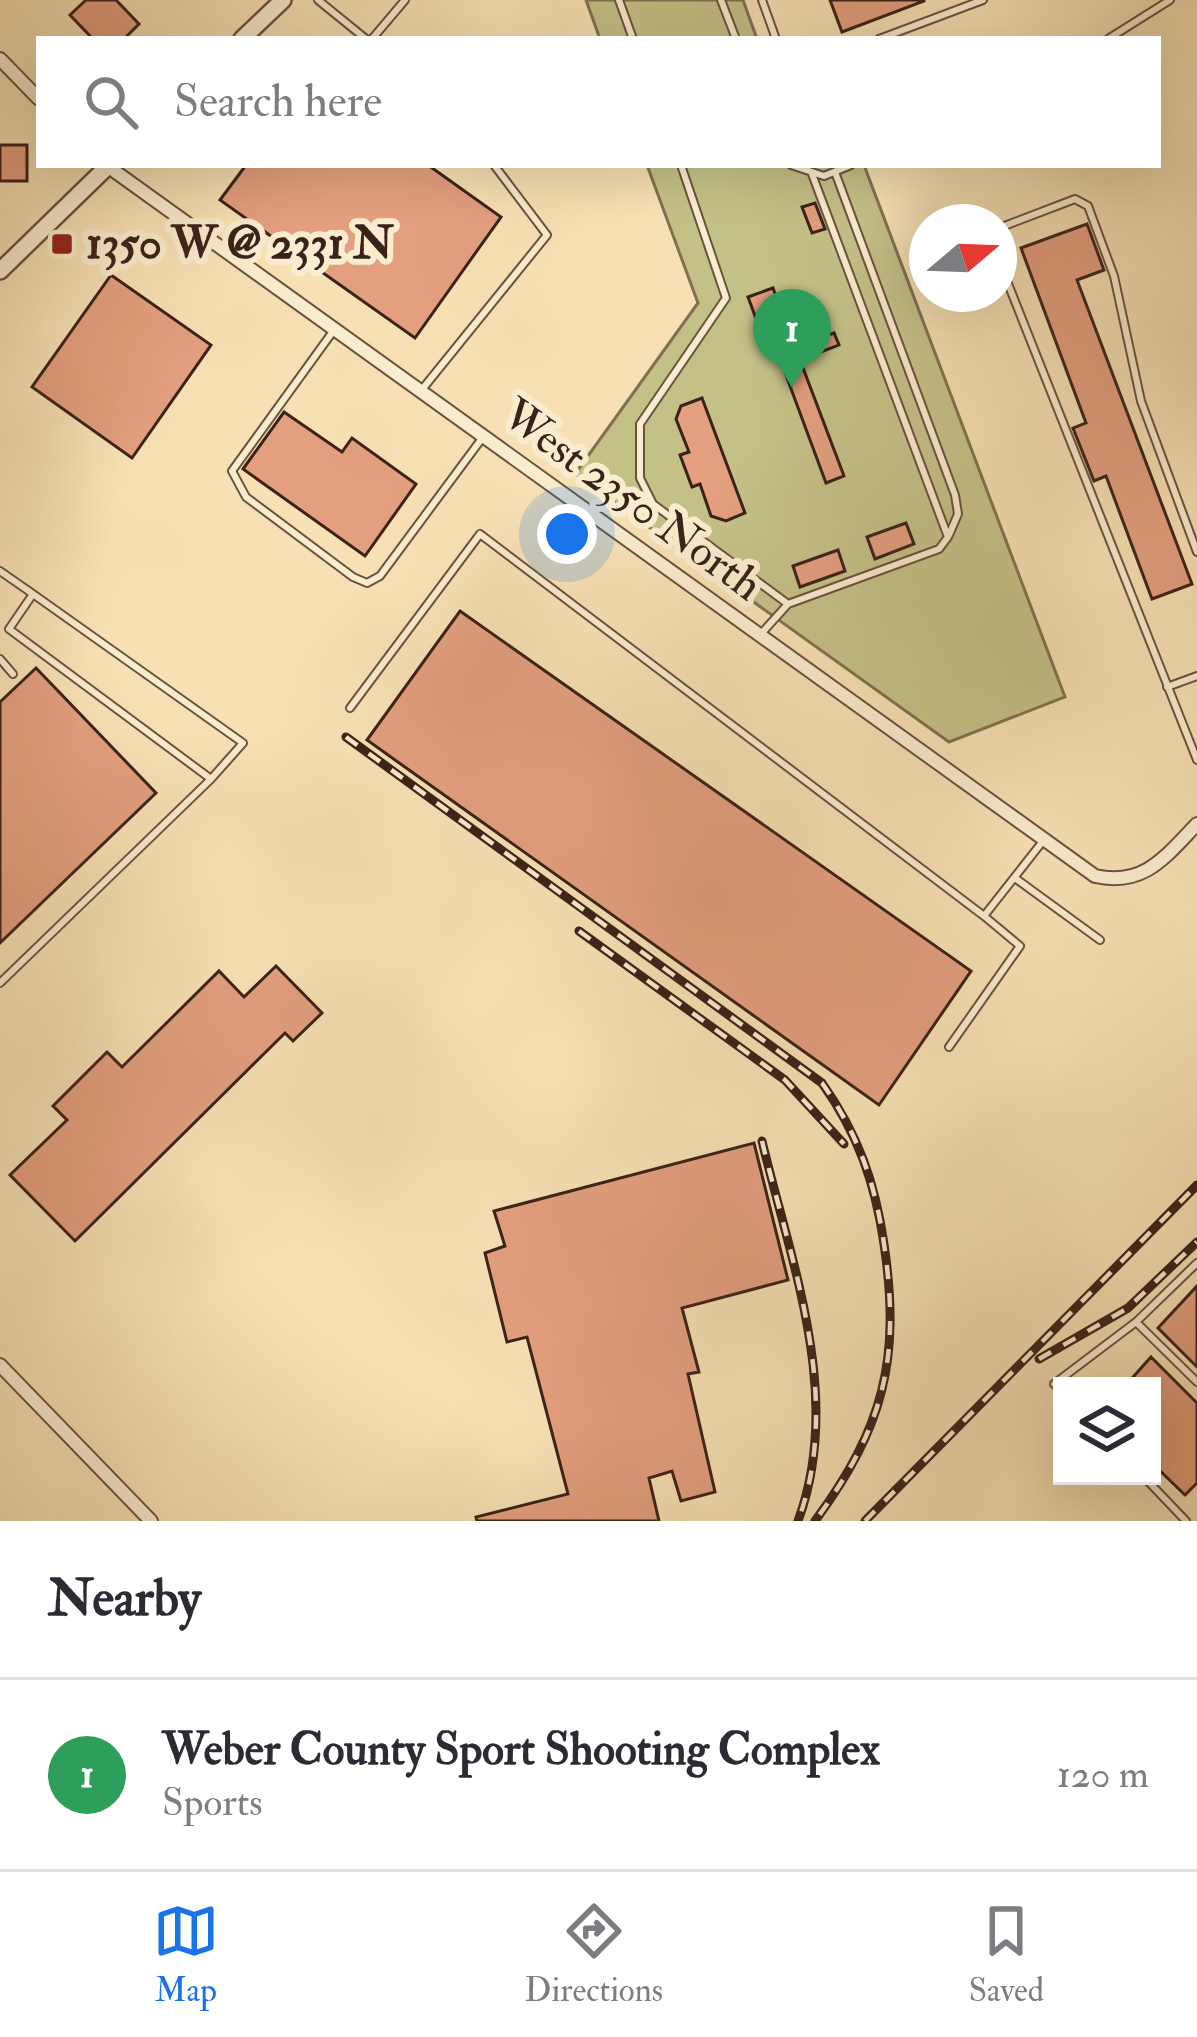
<!DOCTYPE html>
<style>
:root{--surface:#fff;--page:#f2f2f3;--text:#2b2b33;--muted:#7c7c81;--line:#e1e1e2;--accent:#1a73e8}
body{margin:0;font-family:"IM FELL Double Pica",serif;background:var(--page);color:var(--text)}
.controls{position:absolute;right:36px;bottom:36px;display:grid;overflow:hidden;border-radius:0px;box-shadow:0 12px 48px #0002}
.controls button{width:108px;height:108px;display:grid;place-items:center;padding:0;border:0;border-bottom:3px solid var(--line);background:var(--surface);color:var(--text);font:60px sans-serif}
.compass{position:absolute;left:909px;top:204px;width:108px;height:108px;border-radius:50%;background:var(--surface);box-shadow:0 12px 48px #0002;rotate:71deg}
.you{position:absolute;left:567px;top:534px;width:42px;height:42px;margin:-30px;border:9px solid #fff;border-radius:50%;background:#1a73e8;box-shadow:0 0 0 18px #1a73e833}
.badge{display:grid;place-items:center;width:78px;height:78px;border-radius:50%;background:var(--accent);color:#fff;font-size:39px;font-weight:700}
.pin{position:absolute;translate:-50% -99px;filter:drop-shadow(0 3px 6px #0008)}
.pin::after{content:'';position:absolute;top:63px;width:42px;height:36px;background:inherit;clip-path:polygon(0 0,100% 0,50% 100%)}
.list{margin:0;padding:0;list-style:none}
h2{display:flex;justify-content:space-between;align-items:center;height:156px;margin:0;padding:0 48px;font-size:51px}
h2 small{font-size:39px;font-weight:400;color:var(--muted)}
.list li{display:grid;grid-template-columns:78px 1fr auto;gap:36px;align-items:center;box-sizing:border-box;height:192px;padding:0 48px;border-top:3px solid var(--line)}
.list b{display:block;font-size:45px;white-space:nowrap}
.list p{margin:0;font-size:39px;white-space:nowrap;color:var(--muted)}
.list em{font-size:39px;font-style:normal;color:var(--muted)}
.icon{flex:none;width:66px;height:66px;fill:none;stroke:currentColor;stroke-width:2;stroke-linecap:round;stroke-linejoin:round}
.map{position:relative;flex:none;width:1197px;height:1521px;overflow:hidden}
.search{position:absolute;background:var(--surface);box-shadow:0 12px 48px #0002;left:36px;right:36px;top:36px;height:132px;display:flex;align-items:center;gap:30px;box-sizing:border-box;padding:0 42px;border-radius:0px;color:var(--muted);font-size:45px}
.sheet{height:348px;background:var(--surface)}
nav{display:flex;justify-content:space-around;align-items:center;box-sizing:border-box;height:168px;border-top:3px solid var(--line);background:var(--surface);font-size:33px;color:var(--muted)}
nav a{display:grid;justify-items:center;gap:6px}
nav .on{color:var(--accent)}
.map>svg:first-child{display:block}
.green{fill:#c4c187;stroke:#807250;stroke-width:3}
.building{fill:#e39f7e;stroke:#3b2218;stroke-width:3}
.lines{fill:none;stroke-linecap:round;stroke-linejoin:round}
.service-casing{stroke:#6a523f;stroke-width:10}
.minor-casing{stroke:#6a523f;stroke-width:16}
.tertiary-casing{stroke:#6a523f;stroke-width:20}
.service{stroke:#faecce;stroke-width:6}
.minor{stroke:#faecce;stroke-width:12}
.tertiary{stroke:#faecce;stroke-width:15}
.rail-casing{stroke:#3b2218;stroke-width:9}
.rail{stroke:#faecce;stroke-width:4.5;stroke-dasharray:14;stroke-linecap:butt}
.poi-dot{fill:#8f2418;stroke:#faecce;stroke-width:4.5}
.labels{text-anchor:middle;dominant-baseline:central;stroke-width:12;stroke-linejoin:round;paint-order:stroke}
.poi-label{font-size:45px;font-weight:bold;fill:#3b2218;stroke:#faecce;text-anchor:start}
.street-label{font-size:45px;fill:#3b2218;stroke:#faecce}
</style>
<div class="map">
<svg width="1197" height="1521" viewBox="0 0 1197 1521">
<rect width="100%" height="100%" fill="#f7e1b4"/>
<filter id="stains"><feTurbulence type="fractalNoise" baseFrequency=".00167" numOctaves="4"/><feColorMatrix values="0 0 0 0 .2 0 0 0 0 .09 0 0 0 0 .02 0 0 0 .5 -.17"/></filter>
<radialGradient id="worn" r=".72"><stop offset=".6" stop-color="#630" stop-opacity="0"/><stop offset="1" stop-color="#630" stop-opacity=".3"/></radialGradient>
<path class="green" d="M586,0h157l14,39h-157z
M647,165h217l201,532 -116,45 -374,-268 123,-171z"/>
<path class="building" d="M86,0h30l23,24 -15,15h-31l-23,-24z
M830,0h94v1l-82,31z
M0,145h27v36h-27z
M246,165h182l73,52 -86,121 -195,-138z
M815,203l10,26 -13,4 -10,-26z
M1087,224l17,46 -27,10 115,304 -40,15 -46,-123 -12,5 -21,-53 13,-5 -65,-175z
M111,275l100,70 -79,113 -100,-71z
M773,288l22,59 39,-14 5,12 -39,15 44,116 -18,7 -49,-132 -8,3 -21,-57z
M702,398l43,115 -19,8 -15,-5 -11,-32 -8,3 -12,-32 9,-3 -13,-33 5,-13z
M284,412l58,40 10,-14 64,46 -51,72 -122,-87z
M906,523l8,21 -39,15 -8,-22z
M838,550l7,21 -45,16 -7,-21z
M460,611l511,360 -92,134 -512,-365z
M36,668l120,125 -156,150v-241z
M276,966l46,47 -29,28 -8,-8 -210,208 -65,-66 57,-55 -14,-14 54,-54 15,15 97,-96 25,26z
M754,1143l34,137 -106,28 17,64 -11,2 27,118 -34,9 -9,-30 -23,7 10,43h-182l-1,-4 92,-23 -41,-157 -20,5 -22,-89 20,-7 -11,-35z
M1197,1286v81l-39,-39z
M1151,1357l46,46v80l-12,12 -33,-32v-77h-27z"/>
<g class="lines">
<defs>
<path id="service" d="M318,0l48,39
M619,0l14,39
M721,0l15,39
M762,0l14,39
M372,39l33,-39
M879,39l104,-39
M1108,39l62,-39
M681,165l45,133 -86,126v54l13,26 135,100
M791,165l33,11 27,-11
M835,172l120,323 3,19 -9,21
M999,228l76,-29 13,7 26,70 27,125 56,151
M999,261l198,499
M334,330l-102,141 14,26 107,80 14,6 13,-7 103,-139
M420,392l127,-157 -53,-70
M0,571l33,23 210,149 -32,36 -202,-150 24,-35
M760,635l28,-31 151,-55 9,-12 -136,-363
M0,659l13,15
M1167,687l30,-11
M350,708l130,-174 504,382 59,-75
M1015,878l85,62
M0,983l211,-204
M949,1047l71,-101 -36,-30
M1136,1322l61,60
M1062,1392l-8,-8 82,-62 61,-59
M1143,1476l43,45"/>
<path id="minor" d="M0,59l39,40
M106,165l989,711c49,11 70,-19 102,-52
M0,1365l151,156"/>
<path id="tertiary" d="M242,39l41,-39
M0,271l109,-106"/>
</defs>
<use href="#service" class="service-casing"/>
<use href="#minor" class="minor-casing"/>
<use href="#tertiary" class="tertiary-casing"/>
<use href="#service" class="service"/>
<use href="#minor" class="minor"/>
<use href="#tertiary" class="tertiary"/>
<defs>
<path id="rail" d="M346,737l476,346c36,51 53,99 62,161 17,115 0,183 -69,277
M579,931l206,149 59,64
M762,1141c29,122 82,256 36,380
M1039,1359l89,-51 69,-66
M865,1521l332,-336"/>
</defs>
<use href="#rail" class="rail-casing"/>
<use href="#rail" class="rail"/>
</g>
<rect class="poi-dot" x="50" y="232" width="24" height="24" rx="6"/>
<g class="labels">
<g class="poi-label">
<text x="86" y="244">1350 W @ 2331 N</text>
</g>
<g class="street-label">
<text transform="translate(632 500) rotate(36)">West 2350 North</text>
</g>
</g>
<rect width="100%" height="100%" filter="url(#stains)"/>
<rect width="100%" height="100%" fill="url(#worn)"/>
</svg>
<div class="controls">
<button><svg class="icon" aria-label="layers" viewBox="0 0 24 24"><path d="M12 4l9 5-9 5-9-5zM3 14l9 5 9-5"/></svg></button>
</div>
<svg class="compass" viewBox="-18 -18 36 36"><path d="M0-13l5 13h-10z" fill="#e53935"/><path d="M0 13l5-13h-10z" fill="#7c7c81"/></svg>
<div class="you"></div>
<div class="pin badge" style="left:792px;top:388px;background:#2e9e5b">1</div>
<div class="search"><svg class="icon" aria-label="search" viewBox="0 0 24 24"><circle cx="10" cy="10" r="6"/><path d="M15 15l6 6"/></svg>Search here</div>
</div>
<section class="sheet">
<h2>Nearby<small></small></h2>
<ul class="list">
<li><span class="badge" style="background:#2e9e5b">1</span><div><b>Weber County Sport Shooting Complex</b><p>Sports</p></div><em>120 m</em></li>
</ul>
</section>
<nav>
<a class="on"><svg class="icon" aria-label="map" viewBox="0 0 24 24"><path d="M3 6l6-2 6 2 6-2v14l-6 2-6-2-6 2zM9 4v14M15 6v14"/></svg>Map</a>
<a><svg class="icon" aria-label="directions" viewBox="0 0 24 24"><path d="M12 3l9 9-9 9-9-9zM9 14v-3h6M13 9l2 2-2 2"/></svg>Directions</a>
<a><svg class="icon" aria-label="saved" viewBox="0 0 24 24"><path d="M7 4h10v16l-5-4-5 4z"/></svg>Saved</a>
</nav>
